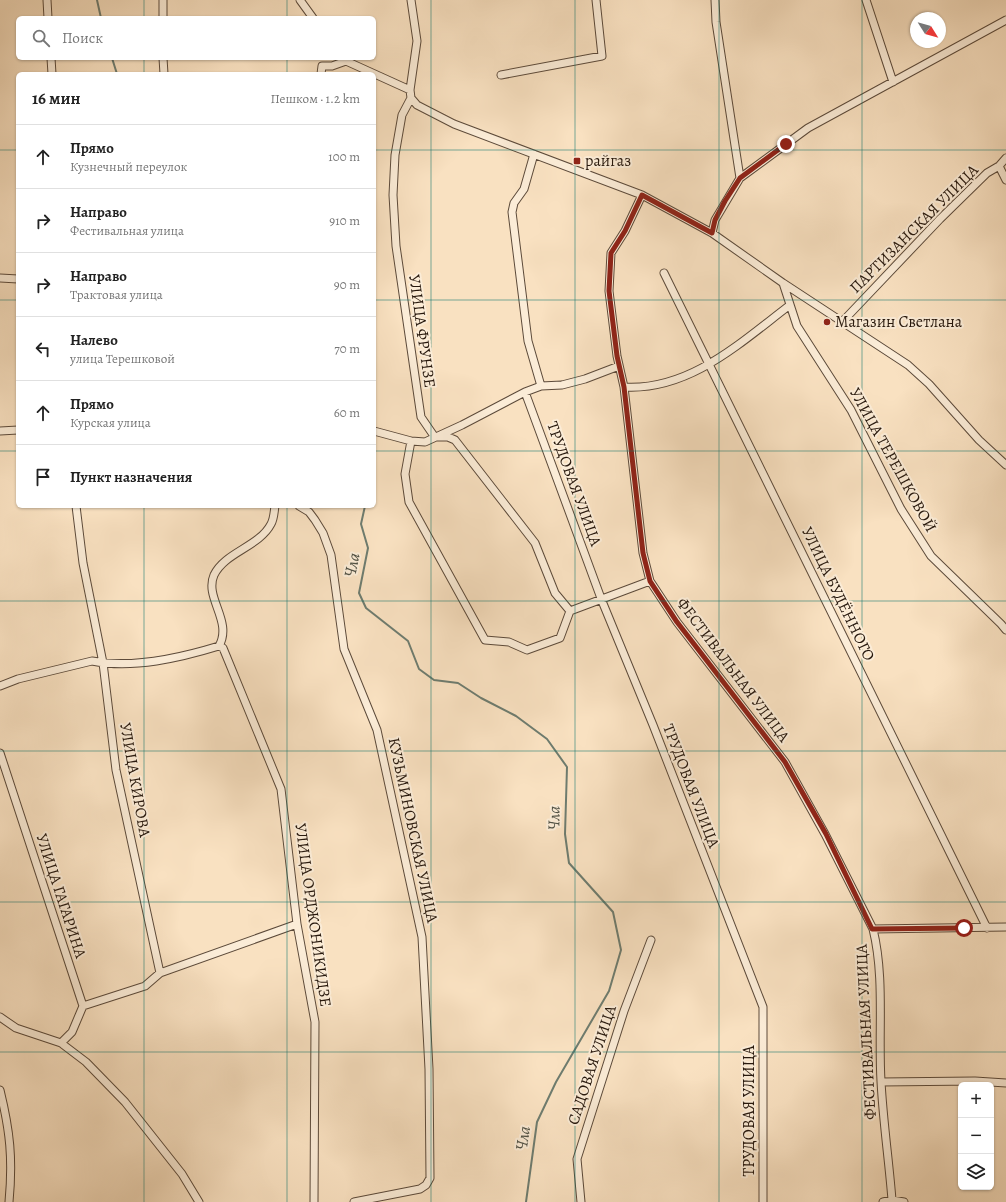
<!DOCTYPE html>
<html lang="ru">
<meta charset="utf-8">
<style>
:root{--surface:#fff;--page:#f2f2f2;--text:#222;--muted:#767676;--line:#e0e0e0}
body{margin:0;font-family:Alegreya,serif;background:var(--page);color:var(--text)}
.controls{position:absolute;right:12px;bottom:12px;display:grid;overflow:hidden;border-radius:6px;box-shadow:0 1px 3px #0004}
.controls button{width:36px;height:36px;display:grid;place-items:center;padding:0;border:0;border-bottom:1px solid var(--line);background:var(--surface);color:var(--text);font:20px sans-serif}
.compass{position:absolute;left:910px;top:12px;width:36px;height:36px;border-radius:50%;background:var(--surface);box-shadow:0 1px 3px #0004;rotate:127deg}
.stop{position:absolute;width:12px;height:12px;margin:-9px;border:3px solid #8f2418;border-radius:50%;background:#fff}
.stop.end{background:#8f2418;border-color:#fff;box-shadow:0 1px 4px #0008}
.list{margin:0;padding:0;list-style:none}
h2{display:flex;justify-content:space-between;align-items:center;height:52px;margin:0;padding:0 16px;font-size:17px}
h2 small{font-size:13px;font-weight:400;color:var(--muted)}
.list li{display:grid;grid-template-columns:26px 1fr auto;gap:12px;align-items:center;box-sizing:border-box;height:64px;padding:0 16px;border-top:1px solid var(--line)}
.list b{display:block;font-size:15px;white-space:nowrap}
.list p{margin:0;font-size:13px;white-space:nowrap;color:var(--muted)}
.list em{font-size:13px;font-style:normal;color:var(--muted)}
.icon{flex:none;width:22px;height:22px;fill:none;stroke:currentColor;stroke-width:2;stroke-linecap:round;stroke-linejoin:round}
.map{position:relative;flex:none;width:1006px;height:1202px;overflow:hidden}
.search{position:absolute;background:var(--surface);box-shadow:0 1px 3px #0004;left:16px;top:16px;width:360px;height:44px;display:flex;align-items:center;gap:10px;box-sizing:border-box;padding:0 14px;border-radius:6px;color:var(--muted);font-size:15px}
.panel{position:absolute;background:var(--surface);box-shadow:0 1px 3px #0004;left:16px;top:72px;width:360px;height:436px;border-radius:6px}
.map>svg:first-child{display:block}
.lines{fill:none;stroke-linecap:round;stroke-linejoin:round}
.stream{stroke:#6e7c6f;stroke-width:2}
.minor-casing{stroke:#5c4a3a;stroke-width:9}
.minor{stroke:#fbecd7;stroke-width:7}
.route{stroke:#8f2418;stroke-width:5}
.grid{fill:none;stroke:#0f766e;stroke-width:1;stroke-opacity:0.55}
.poi-dot{fill:#8f2418;stroke:#fbecd7;stroke-width:1.5}
.labels{text-anchor:middle;dominant-baseline:central;stroke-width:4;stroke-linejoin:round;paint-order:stroke}
.poi-label{font-size:16px;fill:#27180d;stroke:#fbecd7;text-anchor:start}
.street-label{font-size:16px;fill:#27180d;stroke:#fbecd7}
.water-label{font-size:17px;font-style:italic;fill:#515246;stroke:#fbecd7}
</style>
<div class="map">
<svg width="1006" height="1202" viewBox="0 0 1006 1202">
<rect width="100%" height="100%" fill="#f9e1c1"/>
<filter id="stains"><feTurbulence type="fractalNoise" baseFrequency=".005" numOctaves="4"/><feColorMatrix values="0 0 0 0 .2 0 0 0 0 .09 0 0 0 0 .02 0 0 0 .5 -.17"/></filter>
<radialGradient id="worn" r=".72"><stop offset=".6" stop-color="#630" stop-opacity="0"/><stop offset="1" stop-color="#630" stop-opacity=".3"/></radialGradient>
<g class="lines">
<path class="stream" d="M97,0l4,18
M112,58l5,16
M365,506l-4,18 7,24 -9,45 7,15 42,33 11,28 15,11 24,3 23,15 35,18 31,23 20,28 -2,67 4,29 44,49 8,38 -12,41 -53,91 -19,40 -11,80"/>
<defs>
<path id="minor" d="M47,0l1,18
M300,0l13,18
M411,0l6,41 -7,49 1,8 -9,17 -7,40 -2,40 3,51 25,171 13,19
M866,0l27,82
M163,18v-18
M51,58l1,16
M163,58l1,16
M343,58l3,3 64,29
M321,74l1,-8h10l14,-5
M501,75l101,-19 -6,-56
M411,98l6,7 37,19 188,71 70,38 71,50 125,82 21,19 50,56 27,25
M534,154l-10,35 -10,14 -2,9 16,129 13,45
M999,166l7,14
M740,178l68,-50 198,-108
M642,195l-17,36 -14,22 -2,38 8,65 7,31 19,166 7,28 27,41 108,140 40,72 48,95c12,49 5,102 8,152 2,40 8,80 11,119
M712,233l3,-13 25,-42 -24,-156 -1,-22
M664,273l323,655
M0,278l18,1
M783,283l14,43 54,84 50,99 30,47 70,68 5,6
M843,321l97,-102 47,-46 12,-7 7,-8
M624,387c66,4 117,-45 166,-82
M525,392l77,209 51,124 110,282v195
M0,431l18,-1
M374,431l37,10 14,1 37,-17 63,-33 16,-6 21,-1 23,-6 34,-13
M438,437h10l7,3 80,103 20,50 15,18
M411,441l-6,33 4,28 76,138 24,2 18,8 33,-12 10,-27 80,-30
M76,506l7,57 20,100 13,107 44,203 -15,13 -62,20
M299,506l10,6 6,8 8,13 8,22 13,94 33,81 45,207 7,132 1,109 -4,7 -6,4 -66,13
M219,646l4,2 58,141 16,135 18,98 -1,180
M0,686l18,-7 74,-18c41,8 88,-3 127,-15 14,-25 -15,-48 -5,-71 11,-23 45,-28 57,-51 3,-5 3,-12 4,-18
M0,753l83,253 -11,26 -11,11
M873,929l133,-2
M160,973l137,-49
M0,1017l16,11 45,15 25,19 39,40 57,72 17,28
M881,1082l94,-1 31,2
M0,1090c10,41 13,69 9,112
M581,1202l-4,-43 47,-148 27,-71
M883,1202l9,-2 12,2"/>
</defs>
<use href="#minor" class="minor-casing"/>
<use href="#minor" class="minor"/>
</g>
<g class="lines">
<path class="route" d="M786,144l-46,34 -15,23 -10,19 -3,13 -70,-38 -17,36 -14,22 -2,38 8,65 7,31 19,166 7,28 27,41 108,140 41,72 46,95 92,-1"/>
</g>
<path class="grid" d="M144,0v18M287,0v18M431,0v1202M575,0v1202M719,0v1202M862,0v1202M144,58v16M287,58v16M0,150h18M374,150h632M0,300h18M374,300h632M0,451h18M374,451h632M144,506v696M287,506v696M0,601h1006M0,751h1006M0,902h1006M0,1052h1006"/>
<g class="poi-dot">
<rect x="573" y="157" width="8" height="8" rx="2"/>
<circle cx="827" cy="322" r="4"/>
</g>
<g class="labels">
<g class="poi-label">
<text x="585" y="161">райгаз</text>
<text x="835" y="322">Магазин Светлана</text>
</g>
<g class="street-label">
<text transform="translate(914 229) rotate(-45)">ПАРТИЗАНСКАЯ УЛИЦА</text>
<text transform="translate(422 331) rotate(82)">УЛИЦА ФРУНЗЕ</text>
<text transform="translate(893 460) rotate(61)">УЛИЦА ТЕРЕШКОВОЙ</text>
<text transform="translate(574 484) rotate(70)">ТРУДОВАЯ УЛИЦА</text>
<text transform="translate(838 594) rotate(64)">УЛИЦА БУДЁННОГО</text>
<text transform="translate(733 670) rotate(53)">ФЕСТИВАЛЬНАЯ УЛИЦА</text>
<text transform="translate(135 780) rotate(80)">УЛИЦА КИРОВА</text>
<text transform="translate(691 786) rotate(69)">ТРУДОВАЯ УЛИЦА</text>
<text transform="translate(413 830) rotate(78)">КУЗЬМИНОВСКАЯ УЛИЦА</text>
<text transform="translate(61 896) rotate(72)">УЛИЦА ГАГАРИНА</text>
<text transform="translate(313 915) rotate(82)">УЛИЦА ОРДЖОНИКИДЗЕ</text>
<text transform="translate(866 1032) rotate(-93)">ФЕСТИВАЛЬНАЯ УЛИЦА</text>
<text transform="translate(592 1065) rotate(-72)">САДОВАЯ УЛИЦА</text>
<text transform="translate(749 1111) rotate(-90)">ТРУДОВАЯ УЛИЦА</text>
</g>
<g class="water-label">
<text transform="translate(352 565) rotate(-79)">Чла</text>
<text transform="translate(554 818) rotate(-89)">Чла</text>
<text transform="translate(523 1138) rotate(-81)">Чла</text>
</g>
</g>
<rect width="100%" height="100%" filter="url(#stains)"/>
<rect width="100%" height="100%" fill="url(#worn)"/>
</svg>
<div class="controls">
<button>+</button>
<button>−</button>
<button><svg class="icon" aria-label="layers" viewBox="0 0 24 24"><path d="M12 4l9 5-9 5-9-5zM3 14l9 5 9-5"/></svg></button>
</div>
<svg class="compass" viewBox="-18 -18 36 36"><path d="M0-13l5 13h-10z" fill="#e53935"/><path d="M0 13l5-13h-10z" fill="#767676"/></svg>
<div class="stop" style="left:964px;top:928px"></div>
<div class="stop end" style="left:786px;top:144px"></div>
<div class="search"><svg class="icon" aria-label="search" viewBox="0 0 24 24"><circle cx="10" cy="10" r="6"/><path d="M15 15l6 6"/></svg>Поиск</div>
<section class="panel">
<h2>16 мин<small>Пешком · 1.2 km</small></h2>
<ul class="list">
<li><svg class="icon" aria-label="ahead" viewBox="0 0 24 24"><path d="M12 20V5M6 11l6-6 6 6"/></svg><div><b>Прямо</b><p>Кузнечный переулок</p></div><em>100 m</em></li>
<li><svg class="icon" aria-label="right" viewBox="0 0 24 24"><path d="M7 20v-9h11M14 6l5 5-5 5"/></svg><div><b>Направо</b><p>Фестивальная улица</p></div><em>910 m</em></li>
<li><svg class="icon" aria-label="right" viewBox="0 0 24 24"><path d="M7 20v-9h11M14 6l5 5-5 5"/></svg><div><b>Направо</b><p>Трактовая улица</p></div><em>90 m</em></li>
<li><svg class="icon" aria-label="left" viewBox="0 0 24 24"><path d="M17 20v-9H6M10 6l-5 5 5 5"/></svg><div><b>Налево</b><p>улица Терешковой</p></div><em>70 m</em></li>
<li><svg class="icon" aria-label="ahead" viewBox="0 0 24 24"><path d="M12 20V5M6 11l6-6 6 6"/></svg><div><b>Прямо</b><p>Курская улица</p></div><em>60 m</em></li>
<li><svg class="icon" aria-label="arrive" viewBox="0 0 24 24"><path d="M6 21V4h12l-3 4 3 4H6"/></svg><div><b>Пункт назначения</b></div></li>
</ul>
</section>
</div>
